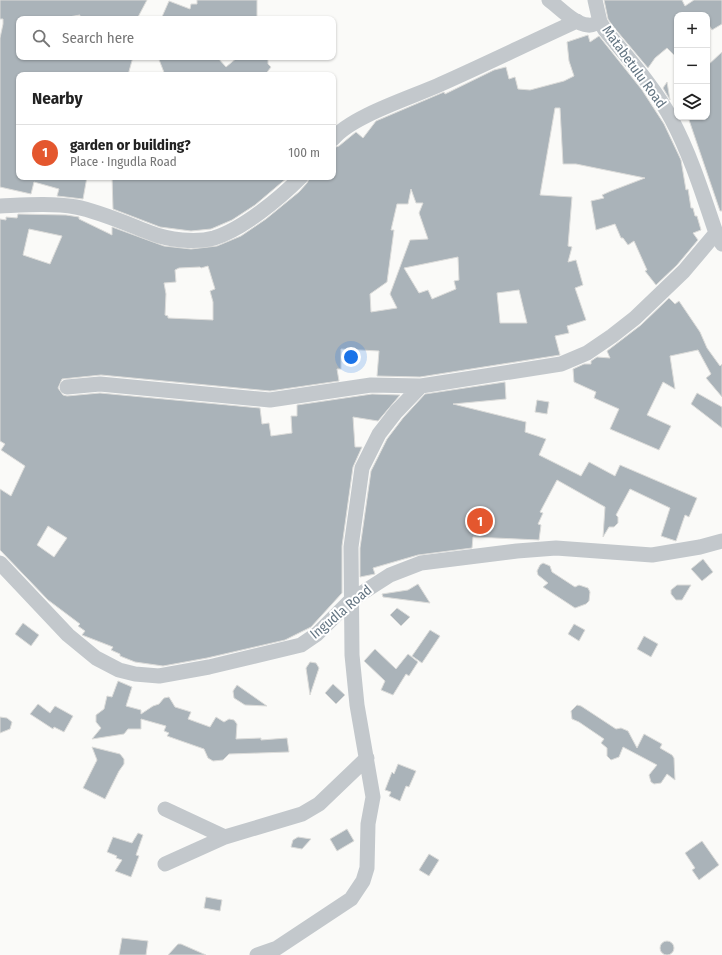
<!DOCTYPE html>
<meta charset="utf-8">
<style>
:root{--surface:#fff;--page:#f2f2f2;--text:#222;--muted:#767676;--line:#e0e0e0;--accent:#e4572e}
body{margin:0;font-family:"Fira Sans Condensed",sans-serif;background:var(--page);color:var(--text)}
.controls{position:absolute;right:12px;top:12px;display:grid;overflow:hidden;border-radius:8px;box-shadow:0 1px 3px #0004}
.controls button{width:36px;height:36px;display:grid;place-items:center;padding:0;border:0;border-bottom:1px solid var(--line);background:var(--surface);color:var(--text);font:20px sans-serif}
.you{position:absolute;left:351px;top:357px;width:14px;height:14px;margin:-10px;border:3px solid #fff;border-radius:50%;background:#1a73e8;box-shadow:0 0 0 6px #1a73e833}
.badge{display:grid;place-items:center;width:26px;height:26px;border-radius:50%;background:var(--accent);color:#fff;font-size:13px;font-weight:700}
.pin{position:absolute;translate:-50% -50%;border:2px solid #fff;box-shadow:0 1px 4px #0006}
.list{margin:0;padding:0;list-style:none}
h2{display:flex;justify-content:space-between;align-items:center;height:52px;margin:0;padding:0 16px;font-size:17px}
h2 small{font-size:13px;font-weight:400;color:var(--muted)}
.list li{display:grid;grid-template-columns:26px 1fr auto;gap:12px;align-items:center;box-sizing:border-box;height:56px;padding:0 16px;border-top:1px solid var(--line)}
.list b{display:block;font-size:15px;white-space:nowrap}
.list p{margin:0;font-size:13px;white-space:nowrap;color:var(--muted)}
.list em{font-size:13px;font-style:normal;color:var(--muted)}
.icon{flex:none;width:22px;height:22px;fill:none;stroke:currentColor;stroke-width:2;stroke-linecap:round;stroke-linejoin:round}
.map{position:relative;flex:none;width:722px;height:955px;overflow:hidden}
.search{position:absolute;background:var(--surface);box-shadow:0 1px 3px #0004;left:16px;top:16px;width:320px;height:44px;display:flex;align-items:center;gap:10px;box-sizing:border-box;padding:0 14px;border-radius:8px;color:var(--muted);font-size:15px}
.panel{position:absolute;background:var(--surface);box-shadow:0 1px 3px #0004;left:16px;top:72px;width:320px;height:108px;border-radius:8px}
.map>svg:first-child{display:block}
.building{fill:#aab3b9;stroke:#dcdcda;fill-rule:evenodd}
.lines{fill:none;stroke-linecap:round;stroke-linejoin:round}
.minor{stroke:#c3c8cc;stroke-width:15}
.labels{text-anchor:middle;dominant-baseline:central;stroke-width:4;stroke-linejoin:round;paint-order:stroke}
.street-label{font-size:14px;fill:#657683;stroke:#fff}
</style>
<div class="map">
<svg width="722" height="955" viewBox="0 0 722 955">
<rect width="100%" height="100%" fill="#fafaf8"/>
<path class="building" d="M0,0h147l-10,19h-58l1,-4 -23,4h-38v38h114l-5,18h-109v102h68l-4,22 -26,-3 2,-7 -25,-7 -3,12 -31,-7v-149l3,-14v-5h-3z
M197,0h60v19h-96l8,-18 21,8 1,-5h6z
M604,0h78l3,6 9,-6h28v24l-10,6 -5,-8v-7h-30v43l-10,-10 -12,10 -7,10 -36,-43 -4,-6z
M588,35l2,7 9,-6 43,54 22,34 17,36 5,30 2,-1 3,19h2l2,8h2l4,14 -8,3 5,7 -21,25 -21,20 -11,-14 2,-1 -13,-29 -6,4 -5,-7h-2l-6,-14 -19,6 -5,-29 13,-3 -2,-3 9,-4 34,-13 -69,-14h-13l-3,-56h-5l-15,87 32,2 -4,49 4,1 -4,15 8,-2 7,25 -8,3 11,32 -19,6 2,7 -14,3 5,19 -140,22 -43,-1 2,-25 -38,-2v20h-4l2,12 -69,10 -169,-16 -39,4 -4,9 5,7 4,1 33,-3 160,15 2,16 7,-1 2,13 21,-3 -1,-17h6v-11l75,-11 28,1 -22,26 -25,-4 2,30h7l-9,20 -11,79v47l-31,34 -26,13 -78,18 -44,8 -28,-4 -15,-6v-2l-9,-4 2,-3 -31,-12 3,-4 -7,-5 2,-2 -32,-24 -48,-50v-61l11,7 14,-30 -24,-16 4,-6 -5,-3v-222l6,1v-3l11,1 1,-4 48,1 13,2v2l33,16v-8l52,19 27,3 26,-3 24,-10 25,-17 33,-27 8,-9 3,-6h23v-29l6,-2 17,-14 7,6 13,-17 68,-29 1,2 49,-24 12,-3 3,12 6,-2 3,12 12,1 34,-9 10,-5 -5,-15 -2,-19zM411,189l5,14h7l-4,10 9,26 -18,1 -20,54 7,14 -26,4 -1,-18 17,-12 7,-52h-3l6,-26h11zM29,229l33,7 -12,28 -27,-9zM458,257l1,23 -5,1 2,8 -24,10 -4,-9 -9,3 -15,-25zM208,266l7,23 -5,2 3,11v18l-45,-2v-2l-3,-1 1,-21 -2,-11 12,-1 -1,-12 4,-2 21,-1 1,1zM519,290l8,33h-27l-3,-30zM48,526l19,12 -13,19 -17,-12z
M722,52v159h-2l-31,-91 8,-3h10v-51z
M158,57h59l9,10 12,-10h30v7l3,3 -6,8h-100z
M667,82l3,18 -7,-12z
M112,177h50v2l22,-2h104l-33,28 -23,15 -21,9 -20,2 -31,-4 -47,-18z
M669,298l6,6 4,-3 21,31 7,16 13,18 2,-2v33l-16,-19 5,-4 -13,-24 -28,6 5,33 -12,-7 -16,33 24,11 -12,24 -49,-21 9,-20 -25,-11 2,-6 -22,-10 -1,-13 11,-5h7v-3l6,-4 13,1 -3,-7 34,-26z
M505,382l1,17 -53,5 73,18 -1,10 21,7 -7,16 42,21 8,-14 26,14 5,-11 77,33 -8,19 -4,-2 -9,26 -15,-5 9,-28 -40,-19 -14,26 2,2v6l-4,4h-5l-6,10 2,-30 -48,-27 -17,32 3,1 -5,11 3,1 -2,15 -66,-3 -1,11 -54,7 -45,13 2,6 -15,3v-29l11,-77 16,-32 16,-21 22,-24z
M697,393l25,14v21l-31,-24z
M537,400l12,2 -2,12 -12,-2z
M703,559l10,13 -11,9 -11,-12z
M543,563l7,3 2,6 23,15 4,-2 9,3 2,4 -1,9 -3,3 -11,4 -32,-21 5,-4 -10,-8 -1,-4 3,-6z
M418,584l12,19 -47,-6 -1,-3 26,-4z
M677,585h14l-9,15h-6l-5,-6v-4z
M397,608l13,9 -9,9 -11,-11z
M23,623l16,12 -8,11 -16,-12z
M574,624l11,6 -6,11 -11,-7z
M430,630l10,6 -18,27 -10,-7z
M644,636l14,8 -7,13 -14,-8z
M375,649l21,20 12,-15 10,8 -9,14 -3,-2 -13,21 -12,-5 4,-9 -21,-20z
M310,662l6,1 3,5 -9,27 -4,-27z
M118,681l14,6 -6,19 15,4v4l12,-8 6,-2 5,-6 5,-1 6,10 16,5 -3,7 22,8 6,-10 8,5 5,-3 5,1 3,4 -1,15 25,-1v2l26,-2 2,14 -60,2 -6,6 -10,1 -5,-3 -4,-9 -37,-13 2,-3 -5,-2 2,-5 -25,-7v10h-13l-4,5 -32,5 9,-11 -5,-6v-7l8,-6 3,-13 5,1z
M333,684l12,11 -9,9 -11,-11z
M237,685l30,21 -22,-1 -11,-7 -1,-7z
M38,704l12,9 5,-7 18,10 -9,16 -10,-5 -1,2 -23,-15z
M577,705l4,1 35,23 5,-1 7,3 9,17 7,-14 18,10 -2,4 12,7 2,3 1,22 -8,-6 -6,9 -7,1 -3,-2 -2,-7 8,-10 -34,-18 -4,10 -8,3 -4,-4v-8l-6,-5 3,-4 -25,-17 -7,-3 -1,-8z
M0,717l7,1 5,4 -2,7 -10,4z
M92,747l28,7 4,5v5l-5,7 -14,28 -22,-11 14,-28z
M398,764l18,7 -7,16 -3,-1 -6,15 -11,-5 2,-4 -6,-2 7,-18 2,2z
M347,829l7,12 -17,10 -7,-12z
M138,833l5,2 -7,20 3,1 -8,21 -16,-6 7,-11 -6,-2 1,-2 -10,-4 6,-15 19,6z
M298,837l13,2 -9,10 -11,-2 2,-7z
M702,841l17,24 -20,15 -7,-10 3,-2 -10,-15z
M429,854l10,6 -10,16 -10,-6z
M206,897l16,3 -2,11 -16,-3z
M122,938l26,3 -2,14h-27z
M660 948a7 7 0 1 1 14 0a7 7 0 1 1-14 0Z
M178,944h3l25,11h-38z"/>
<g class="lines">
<path class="minor" d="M549,0c11,8 25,24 39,25 4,1 8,-2 12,-3
M595,0l5,22 5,8c23,28 50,58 67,90 19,36 31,75 44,113l6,11
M333,139c18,-23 80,-42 108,-55 45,-20 90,-42 136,-63
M0,206c25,-1 51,-3 76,1 22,4 54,18 75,26 17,7 45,10 63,5 29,-9 66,-40 87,-61
M67,387l33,-3 170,16 101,-15 50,1
M0,563l68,72 28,23 23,12 16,4 24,2 50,-9 92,-22 16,-11 34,-34 39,-25 31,-12 96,-12 39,-3 96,7 48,-8 22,-6
M165,809l60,28
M165,864l60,-27 77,-23 17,-10 48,-46
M257,955l20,-7 74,-49 12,-18 4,-13 1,-44 5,-27 -16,-92 -5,-50 -1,-108 11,-79 17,-34 17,-22 25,-26 140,-22 26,-11 25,-17 23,-18 49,-47 32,-38"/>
</g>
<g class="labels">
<g class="street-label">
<text transform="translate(634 67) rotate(54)">Matabetulu Road</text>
<text transform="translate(341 612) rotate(-40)">Ingudla Road</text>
</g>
</g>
</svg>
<div class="controls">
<button>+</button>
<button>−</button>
<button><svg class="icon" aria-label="layers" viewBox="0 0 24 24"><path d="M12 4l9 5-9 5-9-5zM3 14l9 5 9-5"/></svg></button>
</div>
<div class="you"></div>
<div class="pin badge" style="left:480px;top:521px">1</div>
<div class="search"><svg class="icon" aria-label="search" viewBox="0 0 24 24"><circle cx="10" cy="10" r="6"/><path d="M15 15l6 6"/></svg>Search here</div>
<section class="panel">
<h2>Nearby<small></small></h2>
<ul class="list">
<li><span class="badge">1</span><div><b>garden or building?</b><p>Place · Ingudla Road</p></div><em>100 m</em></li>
</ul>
</section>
</div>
